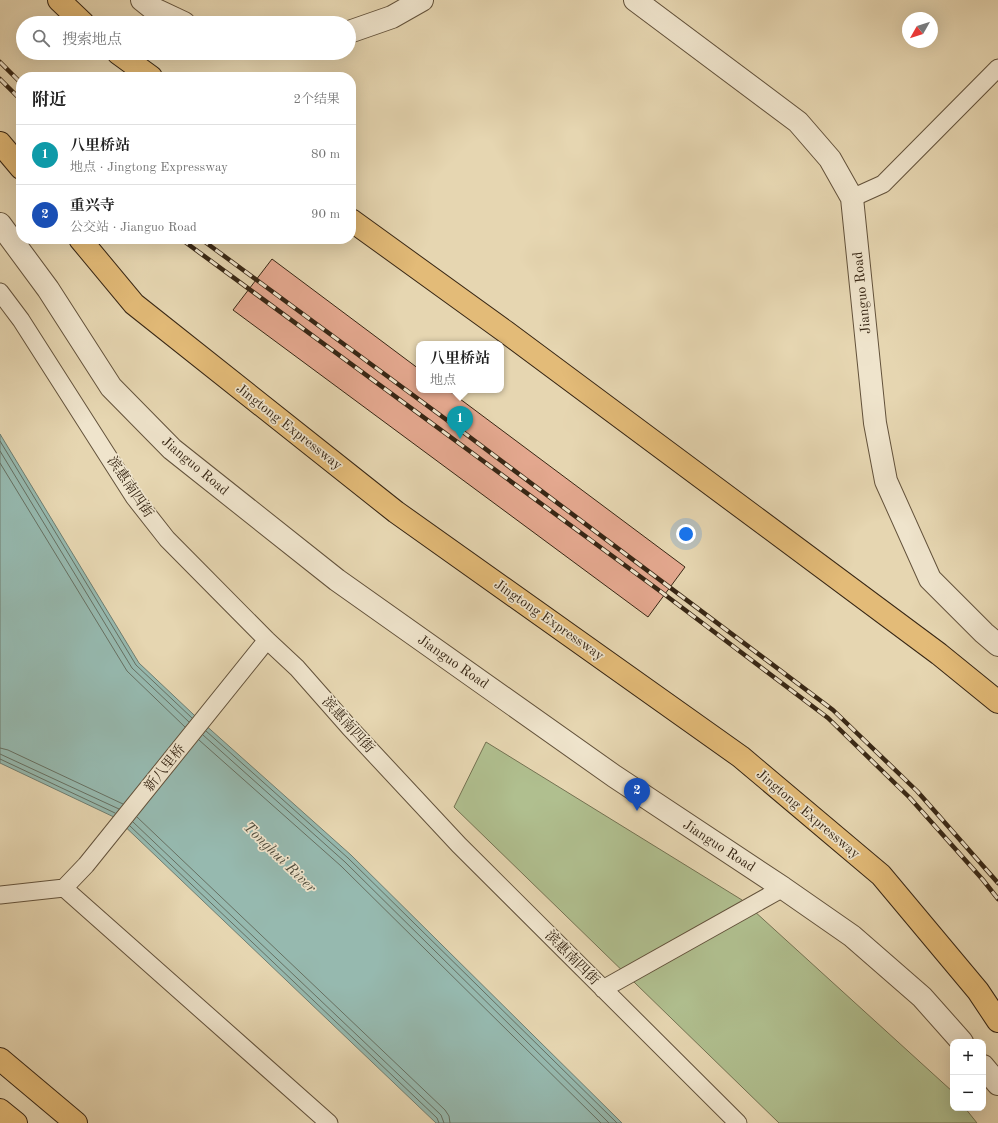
<!DOCTYPE html>
<html lang="zh">
<meta charset="utf-8">
<style>
:root{--surface:#fff;--page:#f6f6f6;--text:#222;--muted:#767676;--line:#e0e0e0;--accent:#db2777}
body{margin:0;font-family:"Old Standard TT","Noto Serif SC",serif;background:var(--page);color:var(--text)}
.controls{position:absolute;right:12px;bottom:12px;display:grid;overflow:hidden;border-radius:8px;box-shadow:0 4px 16px #0002}
.controls button{width:36px;height:36px;display:grid;place-items:center;padding:0;border:0;border-bottom:1px solid var(--line);background:var(--surface);color:var(--text);font:20px sans-serif}
.compass{position:absolute;left:902px;top:12px;width:36px;height:36px;border-radius:50%;background:var(--surface);box-shadow:0 4px 16px #0002;rotate:231deg}
.you{position:absolute;left:686px;top:534px;width:14px;height:14px;margin:-10px;border:3px solid #fff;border-radius:50%;background:#1a73e8;box-shadow:0 0 0 6px #1a73e833}
.badge{display:grid;place-items:center;width:26px;height:26px;border-radius:50%;background:var(--accent);color:#fff;font-size:13px;font-weight:700}
.pin{position:absolute;translate:-50% -33px;filter:drop-shadow(0 1px 2px #0008)}
.pin::after{content:'';position:absolute;top:21px;width:14px;height:12px;background:inherit;clip-path:polygon(0 0,100% 0,50% 100%)}
.popup{position:absolute;left:416px;top:341px;width:88px;height:52px;box-sizing:border-box;display:grid;place-content:center;border-radius:8px;background:var(--surface);filter:drop-shadow(0 1px 3px #0005);font-size:13px;white-space:nowrap;color:var(--muted)}
.popup b{font-size:15px;color:var(--text)}
.popup::after{content:'';position:absolute;left:50%;top:100%;margin-left:-8px;border:8px solid transparent;border-top-color:var(--surface)}
.list{margin:0;padding:0;list-style:none}
h2{display:flex;justify-content:space-between;align-items:center;height:52px;margin:0;padding:0 16px;font-size:17px}
h2 small{font-size:13px;font-weight:400;color:var(--muted)}
.list li{display:grid;grid-template-columns:26px 1fr auto;gap:12px;align-items:center;box-sizing:border-box;height:60px;padding:0 16px;border-top:1px solid var(--line)}
.list b{display:block;font-size:15px;white-space:nowrap}
.list p{margin:0;font-size:13px;white-space:nowrap;color:var(--muted)}
.list em{font-size:13px;font-style:normal;color:var(--muted)}
.icon{flex:none;width:22px;height:22px;fill:none;stroke:currentColor;stroke-width:2;stroke-linecap:round;stroke-linejoin:round}
.map{position:relative;flex:none;width:998px;height:1123px;overflow:hidden}
.search{position:absolute;background:var(--surface);box-shadow:0 4px 16px #0002;left:16px;top:16px;width:340px;height:44px;display:flex;align-items:center;gap:10px;box-sizing:border-box;padding:0 14px;border-radius:22px;color:var(--muted);font-size:15px}
.panel{position:absolute;background:var(--surface);box-shadow:0 4px 16px #0002;left:16px;top:72px;width:340px;height:172px;border-radius:16px}
.map>svg:first-child{display:block}
.green{fill:#b0bf8f;stroke:#747252}
.water{fill:#96b9af;stroke:#707e71}
.lines{fill:none;stroke-linecap:round;stroke-linejoin:round}
.shore{stroke:#667062;stroke-width:1}
.building{fill:#e4a88f;stroke:#372614}
.minor-casing{stroke:#63523b;stroke-width:19}
.tertiary-casing{stroke:#63523b;stroke-width:24}
.motorway-casing{stroke:#372614;stroke-width:24}
.minor{stroke:#efe4cc;stroke-width:17}
.tertiary{stroke:#efe4cc;stroke-width:22}
.motorway{stroke:#e3bb78;stroke-width:22}
.rail-casing{stroke:#372614;stroke-width:4.5}
.rail{stroke:#efe4cc;stroke-width:3;stroke-dasharray:9;stroke-linecap:butt}
.labels{text-anchor:middle;dominant-baseline:central;stroke-width:3.5;stroke-linejoin:round;paint-order:stroke}
.street-label{font-size:14px;fill:#372614;stroke:#efe4cc}
.water-label{font-size:15px;font-style:italic;fill:#4f4b3b;stroke:#efe4cc}
</style>
<div class="map">
<svg width="998" height="1123" viewBox="0 0 998 1123">
<rect width="100%" height="100%" fill="#e6d6b1"/>
<filter id="stains"><feTurbulence type="fractalNoise" baseFrequency=".005" numOctaves="4"/><feColorMatrix values="0 0 0 0 .2 0 0 0 0 .09 0 0 0 0 .02 0 0 0 .5 -.17"/></filter>
<radialGradient id="worn" r=".72"><stop offset=".6" stop-color="#630" stop-opacity="0"/><stop offset="1" stop-color="#630" stop-opacity=".3"/></radialGradient>
<path class="green" d="M486,742l256,158 211,192v16h12l12,15h-198l-325,-316z"/>
<path class="water" d="M0,434l139,229 54,51 158,141 271,268h-186l-320,-305 -116,-55z"/>
<g class="lines">
<path class="shore" d="M0,441l136,224 56,53
M0,451l132,217 57,54
M0,463l127,208 58,56
M206,731l142,127 269,265
M203,735l142,127 264,261
M199,740l142,126 260,257
M0,748l8,2 115,54
M0,754l119,55
M0,759l115,54
M137,817l308,293 4,6 1,7
M133,822l308,293 3,8
M130,826l307,292 2,5"/>
</g>
<path class="building" d="M272,259l147,110v21h29l237,177 -37,50 -415,-307z"/>
<g class="lines">
<defs>
<path id="minor" d="M852,198l31,-14 115,-116
M0,292l21,28 113,177 33,42 100,101 30,28 52,59 110,118 279,278
M64,888l22,-23 181,-225
M0,895l64,-7 265,235
M603,989l180,-101"/>
<path id="tertiary" d="M142,0l10,8 32,15
M635,0l163,122 32,37 22,39 23,225 11,58 44,98 54,54 14,12
M349,32l43,-15 30,-17
M0,224l48,65 63,98 61,62 165,131 277,196 169,112 69,48 70,61 40,45
M983,1066l15,18"/>
<path id="motorway" d="M59,0l24,23
M118,53l33,24
M0,143l21,25
M351,220l155,112 433,322 59,48
M80,239l54,65 262,208 345,245 140,118 97,116 20,30
M0,1059l76,64
M0,1110l16,13"/>
</defs>
<use href="#minor" class="minor-casing"/>
<use href="#tertiary" class="tertiary-casing"/>
<use href="#motorway" class="motorway-casing"/>
<use href="#minor" class="minor"/>
<use href="#tertiary" class="tertiary"/>
<use href="#motorway" class="motorway"/>
<defs>
<path id="rail" d="M0,62l21,21
M0,79l21,21
M181,239l483,355 164,124 82,80 73,82 15,19
M201,239l258,190 374,281 84,81 81,92"/>
</defs>
<use href="#rail" class="rail-casing"/>
<use href="#rail" class="rail"/>
</g>
<g class="labels">
<g class="street-label">
<text transform="translate(862 293) rotate(-96)">Jianguo Road</text>
<text transform="translate(289 427) rotate(38)">Jingtong Expressway</text>
<text transform="translate(195 466) rotate(40)">Jianguo Road</text>
<text transform="translate(130 487) rotate(56)">滨惠南四街</text>
<text transform="translate(549 620) rotate(35)">Jingtong Expressway</text>
<text transform="translate(453 662) rotate(35)">Jianguo Road</text>
<text transform="translate(348 725) rotate(48)">滨惠南四街</text>
<text transform="translate(165 768) rotate(-51)">新八里桥</text>
<text transform="translate(808 814) rotate(40)">Jingtong Expressway</text>
<text transform="translate(719 846) rotate(33)">Jianguo Road</text>
<text transform="translate(572 958) rotate(45)">滨惠南四街</text>
</g>
<g class="water-label">
<text transform="translate(279 858) rotate(44)">Tonghui River</text>
</g>
</g>
<rect width="100%" height="100%" filter="url(#stains)"/>
<rect width="100%" height="100%" fill="url(#worn)"/>
</svg>
<div class="controls">
<button>+</button>
<button>−</button>
</div>
<svg class="compass" viewBox="-18 -18 36 36"><path d="M0-13l5 13h-10z" fill="#e53935"/><path d="M0 13l5-13h-10z" fill="#767676"/></svg>
<div class="you"></div>
<div class="pin badge" style="left:460px;top:439px;background:#0f9aa8">1</div>
<div class="popup"><b>八里桥站</b>地点</div>
<div class="pin badge" style="left:637px;top:811px;background:#1a4fb4">2</div>
<div class="search"><svg class="icon" aria-label="search" viewBox="0 0 24 24"><circle cx="10" cy="10" r="6"/><path d="M15 15l6 6"/></svg>搜索地点</div>
<section class="panel">
<h2>附近<small>2个结果</small></h2>
<ul class="list">
<li><span class="badge" style="background:#0f9aa8">1</span><div><b>八里桥站</b><p>地点 · Jingtong Expressway</p></div><em>80 m</em></li>
<li><span class="badge" style="background:#1a4fb4">2</span><div><b>重兴寺</b><p>公交站 · Jianguo Road</p></div><em>90 m</em></li>
</ul>
</section>
</div>
